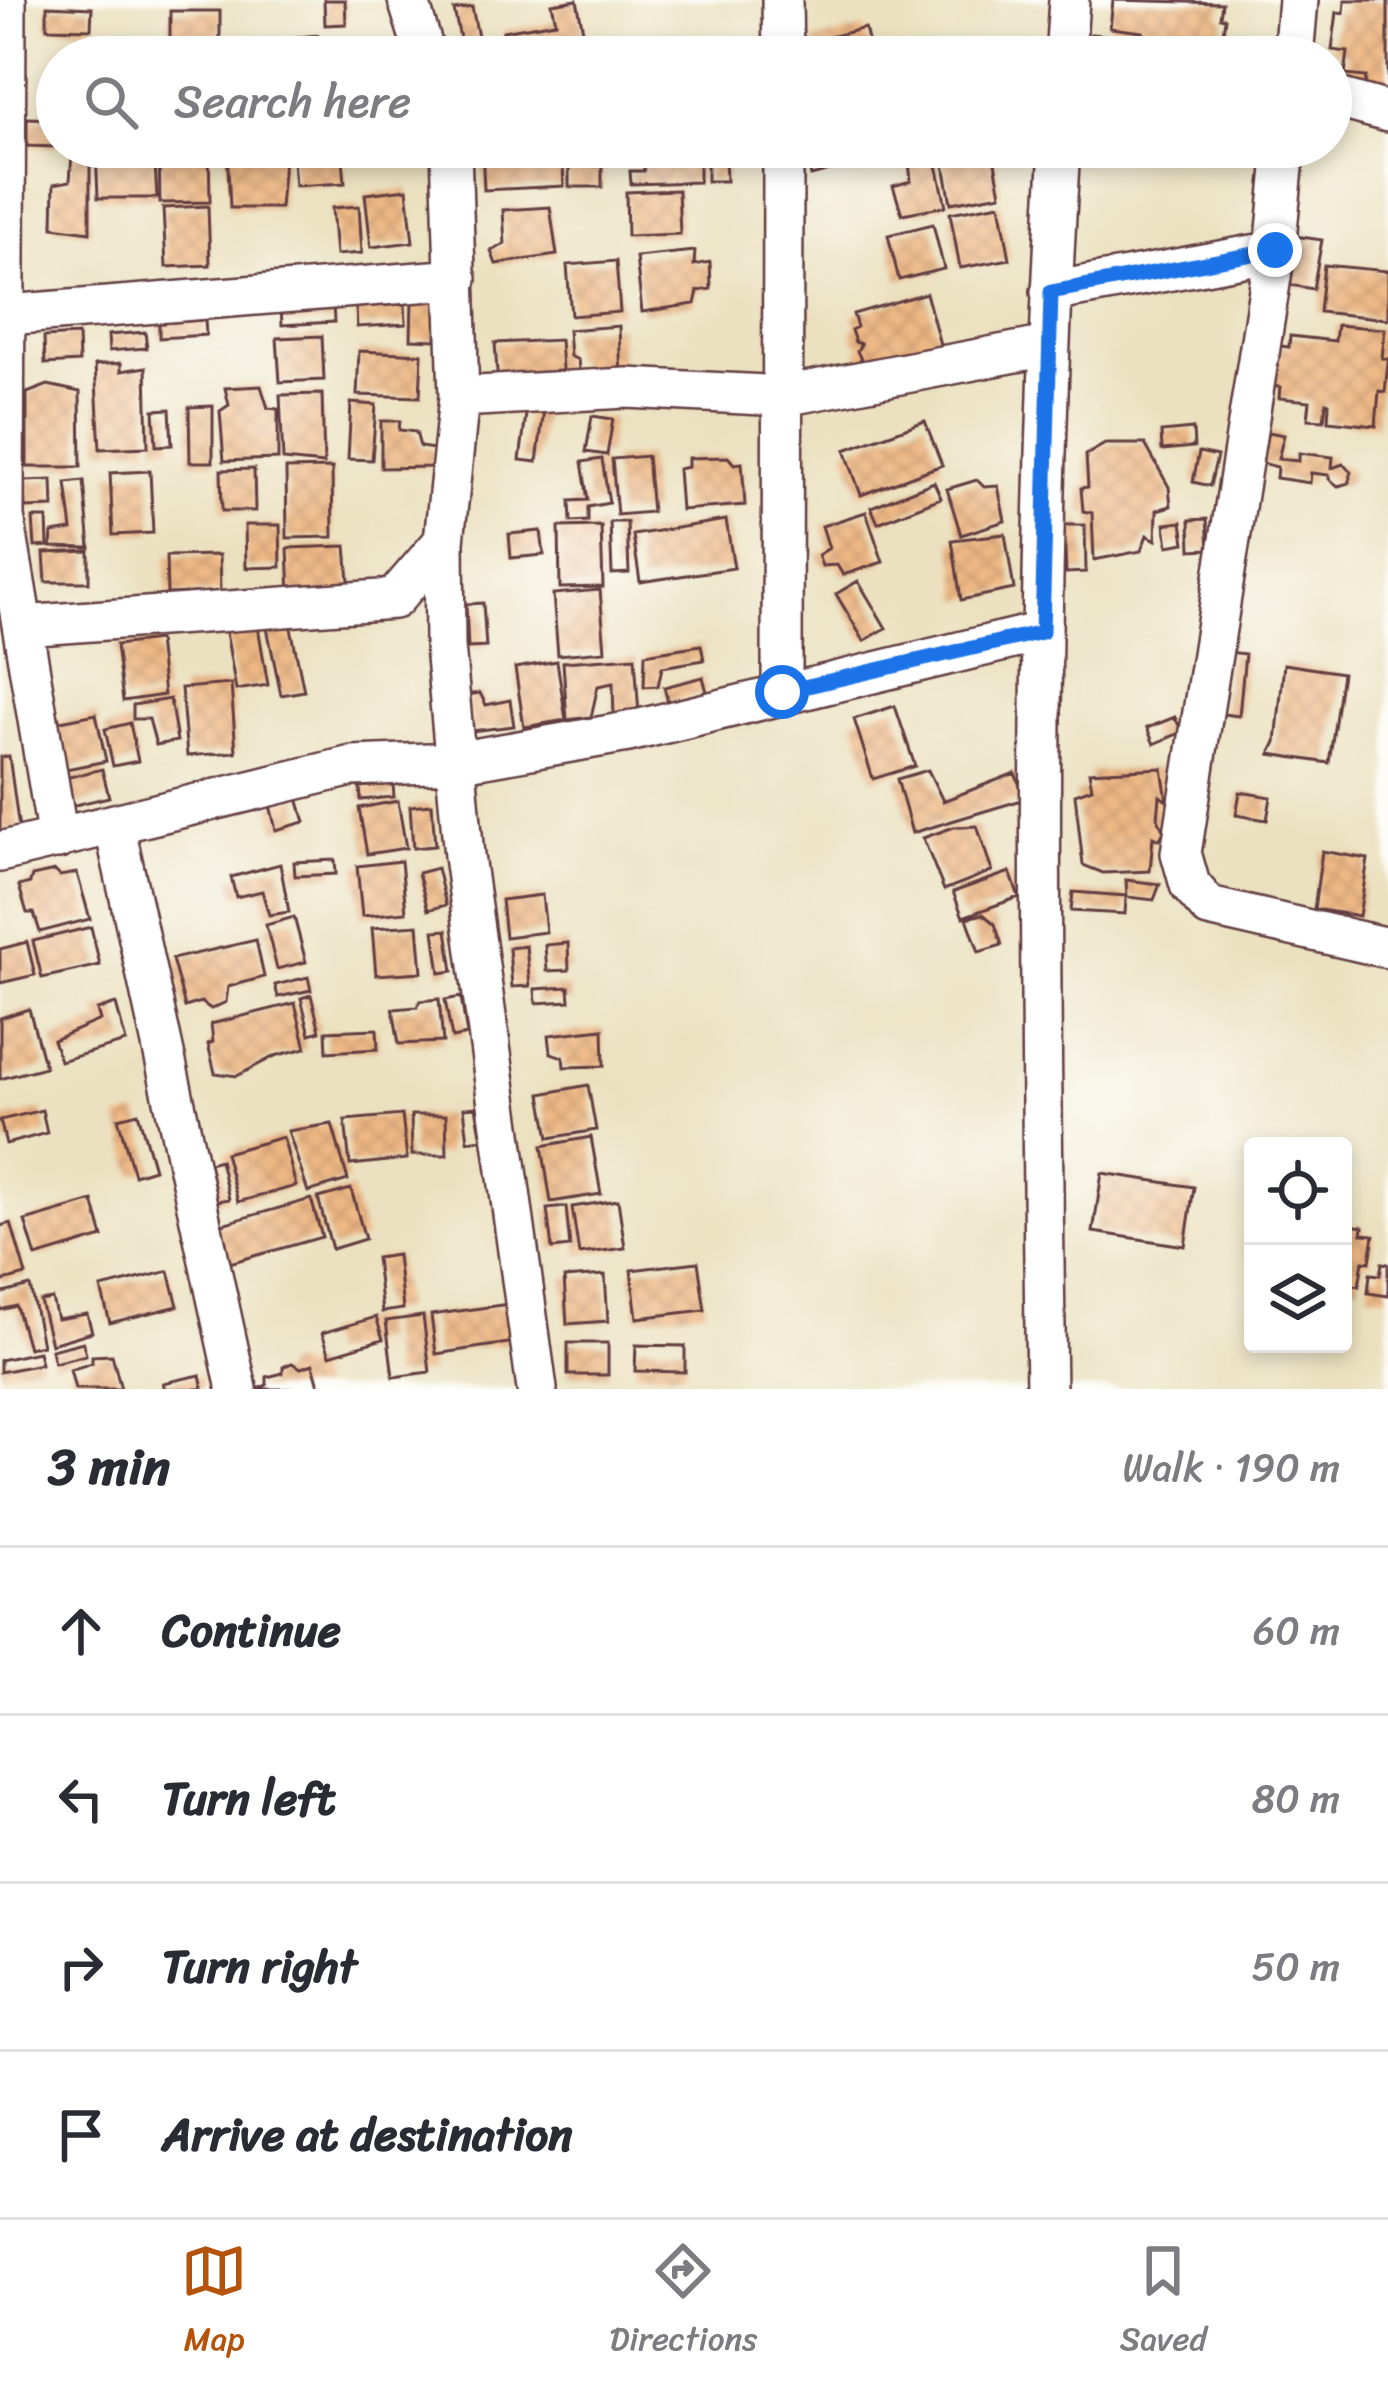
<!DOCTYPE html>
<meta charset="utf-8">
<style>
:root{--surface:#fff;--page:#f2f2f3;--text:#2b2b33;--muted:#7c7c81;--line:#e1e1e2;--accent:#b45309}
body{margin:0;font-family:Sriracha,sans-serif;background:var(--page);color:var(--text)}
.controls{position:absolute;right:36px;bottom:36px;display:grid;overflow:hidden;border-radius:12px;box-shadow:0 6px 18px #0003}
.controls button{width:108px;height:108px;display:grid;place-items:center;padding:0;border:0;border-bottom:3px solid var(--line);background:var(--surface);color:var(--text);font:60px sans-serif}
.stop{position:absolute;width:36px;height:36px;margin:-27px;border:9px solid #1a73e8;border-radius:50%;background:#fff}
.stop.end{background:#1a73e8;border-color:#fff;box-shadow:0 3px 12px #0008}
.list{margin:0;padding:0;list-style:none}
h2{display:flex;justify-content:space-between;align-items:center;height:156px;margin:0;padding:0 48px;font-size:51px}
h2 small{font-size:39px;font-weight:400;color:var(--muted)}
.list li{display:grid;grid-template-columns:78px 1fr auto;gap:36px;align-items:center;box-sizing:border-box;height:168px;padding:0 48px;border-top:3px solid var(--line)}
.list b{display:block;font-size:45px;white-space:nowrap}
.list em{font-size:39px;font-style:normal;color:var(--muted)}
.icon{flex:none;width:66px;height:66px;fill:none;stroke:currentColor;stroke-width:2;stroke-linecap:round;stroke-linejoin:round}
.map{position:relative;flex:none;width:1388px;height:1389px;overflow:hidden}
.search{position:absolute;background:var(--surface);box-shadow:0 6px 18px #0003;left:36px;right:36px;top:36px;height:132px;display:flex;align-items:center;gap:30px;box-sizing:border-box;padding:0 42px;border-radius:66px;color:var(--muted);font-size:45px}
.sheet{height:828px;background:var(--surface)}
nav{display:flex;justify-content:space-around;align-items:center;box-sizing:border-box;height:168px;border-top:3px solid var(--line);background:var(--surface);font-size:33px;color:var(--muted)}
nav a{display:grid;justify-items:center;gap:6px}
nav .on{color:var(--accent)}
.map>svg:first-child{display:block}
.building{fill:url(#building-cross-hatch)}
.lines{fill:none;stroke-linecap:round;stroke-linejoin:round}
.minor-casing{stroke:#623c41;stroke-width:44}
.minor{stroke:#fff;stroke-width:39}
.route{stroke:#1a73e8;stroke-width:15}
</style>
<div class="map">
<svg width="1388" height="1389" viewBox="0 0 1388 1389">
<defs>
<pattern id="building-cross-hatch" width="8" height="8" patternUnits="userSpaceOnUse" patternTransform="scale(3)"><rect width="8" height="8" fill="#eeb885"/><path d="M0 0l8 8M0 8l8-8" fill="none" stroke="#ce9e73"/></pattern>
</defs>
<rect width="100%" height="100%" fill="#fdfcf7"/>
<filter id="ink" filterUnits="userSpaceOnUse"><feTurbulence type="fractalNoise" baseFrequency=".00833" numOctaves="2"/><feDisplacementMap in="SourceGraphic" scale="24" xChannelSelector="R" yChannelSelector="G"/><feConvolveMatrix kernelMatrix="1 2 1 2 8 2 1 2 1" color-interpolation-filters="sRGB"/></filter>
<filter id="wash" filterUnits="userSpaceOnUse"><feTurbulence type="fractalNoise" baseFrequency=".004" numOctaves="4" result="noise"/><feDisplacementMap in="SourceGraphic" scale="48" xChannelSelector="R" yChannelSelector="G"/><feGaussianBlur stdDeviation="2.7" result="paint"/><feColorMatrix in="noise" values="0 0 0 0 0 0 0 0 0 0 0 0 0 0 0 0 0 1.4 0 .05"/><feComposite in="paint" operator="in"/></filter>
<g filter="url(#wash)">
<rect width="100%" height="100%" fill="#ebe1c0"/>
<g id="blocks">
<path class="building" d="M324,0h21l1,24 -21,1z
M577,0l11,57h-83l-2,-26 53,-9 -4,-18z
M1113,0l109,3 -2,14 5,1 -5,39h-79l2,-25 -33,-4z
M1345,0h43v95l-24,-3 2,-15 -21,-2 3,-23 -16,-2 5,-38 7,1z
M47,6l45,2 -1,21 -44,-1z
M472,7l10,50h-18l-10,-47z
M170,11h50v46h-50z
M865,28l7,29h-55l-4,-16z
M1091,34l23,2 -2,21h-24z
M318,35l4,8 29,3v11h-55v-20z
M27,118l30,1v28l-30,-1z
M154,147l3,51h-59l-2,-49z
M159,147h50l1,55 -50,1z
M227,147h58l-5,61h-50z
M292,147h50l3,36 -50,3z
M482,147h80l2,39 -80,4z
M644,147h55v35l-68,2 -1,-13h14z
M992,147l9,47 -50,9 -10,-55z
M829,148l5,22 -23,6 -5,-23z
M72,154h18v78l-37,-5 1,-43 16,-3z
M935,156l11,50 -44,8 -9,-28 18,-5 -2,-19z
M707,158h18l1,23h-19z
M569,166h33v21h-33z
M407,189l6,53 -42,5 -6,-53z
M678,190l2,44 -53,2 -1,-44z
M1000,204l10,55 -50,9 -10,-55z
M208,206l2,59 -44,2 -3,-59z
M359,206l3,47 -26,2 -4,-47z
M550,207l7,48 -61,9 -5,-13 14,-7 -2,-34z
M933,224l11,45 -45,11 -11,-45z
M1294,236l28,4 -9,49 -28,-5z
M695,251l-1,14 16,-3 1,27 -13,2 -3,13 -53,8 -6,-55z
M616,261l4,51 -49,4 -4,-51z
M1324,265l64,6v48l-69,-7z
M926,293l16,59 -75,20 -10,-21 4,-7 -6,-2 -4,-12 6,-3 -4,-13z
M412,301h25l-1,39 -25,-1z
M333,304l1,18 -52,3 -1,-17z
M405,304l1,20 -49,3 -1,-20z
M205,320l1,15 -47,3v-15z
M1337,325l48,4 -3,29 6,1v5l-3,28 -6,-1 -3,35 -48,-5 1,-18 -3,-1 -2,18 -16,-1 2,-18 -31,-3 1,-11 -11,-1 2,-26h7l2,-14 9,1 1,-11 45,5z
M619,326l2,55 -41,-3 -2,-18 -8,-4 -2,-26z
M145,332l2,16 -38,3 -1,-16z
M78,335l1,27 -34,2 -1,-27z
M322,336l2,44 -44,2 -3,-44z
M560,340l3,43 -65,4 -3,-44z
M359,351l63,3 -2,43 -63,-2z
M121,363v8l25,-4 2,80 -48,2 -5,-84z
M48,385l32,7 1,75h-54v-74z
M261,386l7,22 10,1v50l-54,2 -4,-50 9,-6 -4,-17z
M322,394l2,70 -41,-4 -3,-65z
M528,399l17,3 -8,60 -17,-2z
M351,403l25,2 -4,55 -24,-1z
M213,406v56h-23l-1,-55z
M170,409l2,36 -16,1 -2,-36z
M592,416l21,3 -6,36 -21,-3z
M381,421h19l-1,9 17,2 4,15 14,2 -1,18 -52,1z
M925,421l17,44 -81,30 -16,-45z
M1193,429l1,18 -32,3 -1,-18z
M1268,432l16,3 -6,24 21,2v-8l34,4 -1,11 11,-4 8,8 -2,11 -11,3 -9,-7v-4l-18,-2 -1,10 -34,-5 1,-11 -16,-4z
M1105,444h40l24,43 2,19 -14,4 -1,30 -9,-5 -6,16 -47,9 -2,-47 -9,-2 -2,-23 7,-1 -2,-32z
M1199,452l18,4 -7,30 -17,-4z
M647,456l5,56 -35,3 -5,-56z
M728,457l6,7 8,-1 3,42 -64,5 -3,-41 10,-2v-9z
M602,459l7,44 -21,4v14l-17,1 -1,-21 18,-1 -6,-38z
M332,468l1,69 -46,1 -1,-69z
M254,469l1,42h-33l-1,-41z
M150,471l3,62 -40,2 -3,-62z
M52,480l1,27 -28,1 -1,-27z
M977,480l7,7 14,-1 7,35 -44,14 -14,-46z
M84,481l6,67 -39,-1 1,-14 20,-3 -6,-47z
M934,482l7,16 -63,25 -7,-16z
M866,512l17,50 -40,13 -6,-10 -15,1 -4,-11 11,-7 -7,-22z
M33,518h14l1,28 -13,1z
M1207,519l2,30 -18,1 -1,-30z
M726,520l8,48 -94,14 -7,-47z
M610,522h17l2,51 -17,1z
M1182,522l3,21 -17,3 -3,-22z
M245,525h35l1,42 -35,1z
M1064,525h21l1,47 -20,1z
M601,526l2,61 -43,1 -1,-61z
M541,531l3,24 -33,3 -2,-24z
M1005,534l9,55 -53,11 -9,-60z
M346,546l4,46 -60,4 -2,-48z
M89,551v31h-43l-2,-29z
M219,555l1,37 -53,2 -1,-38z
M858,581l28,47 -22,13 -28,-47z
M600,590l5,61 -47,4 -5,-61z
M483,603l3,44 -18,1 -2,-44z
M289,618l15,73 -23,4 -15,-72z
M257,621l11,64 -32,5 -11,-64z
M158,640l6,55 -41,6 -7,-56z
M701,645l3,15 -42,7 -4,19 -14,1 1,-33z
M1229,652l16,2 -6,62 -16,-2z
M635,657l4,58 -25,3 -1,-35 -15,3 -7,31 -24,3 -4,-58z
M557,661l9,59 -42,7 -9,-59z
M1284,664l58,9 -13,90 -59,-9 6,-12z
M703,677l4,15 -39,10 -4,-15z
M231,684l5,68 -49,4 -6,-68z
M480,693l6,12 24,-5 4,26 -43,5 -5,-36z
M170,699l7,42 -21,4 -7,-26h-16v-14z
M895,706l20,60 -42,13 -19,-60z
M96,714l10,47 -40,8 -10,-47z
M1175,717l7,15 -28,12 -7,-16z
M130,723l8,38 -25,5 -8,-37z
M9,756l10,73 -19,2v-74z
M1162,768l5,33 -7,-5 -2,22 6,14 -5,8 -6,-3 -3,34 -47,2 -20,-8 -8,-71 17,-6 -3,-16z
M102,769l7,28 -42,10 -6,-28z
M928,770l15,31 72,-28 10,26 -113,34 -15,-54z
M393,784l1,13 -33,3 -1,-13z
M1240,792l31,5 -4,23 -31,-5z
M298,798l7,24 -29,8 -6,-25z
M398,801l8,47 -39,6 -8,-46z
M432,804l3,42 -22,2 -3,-42z
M977,826l15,45 -48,19 -21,-52 31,-11z
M1322,851l46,8 -9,57 -45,-7z
M335,860l1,14 -41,2 -1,-14z
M401,861l5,51 -44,4 -5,-50z
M280,864l9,48 -20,3 -7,-24 -26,6 -5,-20z
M437,868l9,37 -18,5 -10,-37z
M55,871l5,5 17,-3 13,46 -50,13 -6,-19h-7l-8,-27 11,-3 2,-7z
M1010,872l9,25 -56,20 -10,-25z
M1126,880l34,4 -6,16 -27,-3z
M1073,892l53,4 -1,18 -54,-3z
M542,895l4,37 -41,5 -4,-37z
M983,914l12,10 7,21 -23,7 -12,-34z
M294,917l12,45 -29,7 -11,-44z
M418,925l4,47 -46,3 -4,-47z
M91,927l9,38 -58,13 -9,-37z
M447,930l6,41 -13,2 -6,-42z
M256,940l8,37 -36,10 -2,15 -15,7 -10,-7 -16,5 -13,-48z
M27,942l8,33 -35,8v-34z
M568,943l1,27 -22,1 -2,-26z
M526,946l4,40 -18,1 -3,-39z
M308,977l3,13 -33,7 -3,-12z
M569,987l1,14 -34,2 -1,-14z
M311,995l9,36 -10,3 -9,-36z
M461,997l6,38 -15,3 -7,-38z
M439,999l4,43 -44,2 -6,-35 24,-2 3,-6z
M295,1003l11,45 -31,8 -38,20 -22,-3 -7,-29 5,-2 -2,-18z
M116,1004l10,38 -66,19 -7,-21 47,-20 -3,-10z
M29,1009l16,58 -45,12v-61z
M377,1029l1,20 -51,3 -1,-21z
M603,1029l1,37 -40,1 -1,-10 -12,-4 -2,-18z
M588,1085l8,45 -47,8 -8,-44z
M476,1107l6,32 -14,2 -4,-33z
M42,1110l5,23 -41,11 -6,-24z
M138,1113l16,56 -20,6 -16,-57z
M402,1115l5,44 -57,6 -5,-45z
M411,1115h35l1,40h-35z
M332,1124l16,56 -40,12 -20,-61z
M283,1137l13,49 -58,16 -13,-49z
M591,1137l10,57 -50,8 -9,-56z
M220,1160l9,39 -12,2 -8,-38z
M1102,1173l92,14 -9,59 -92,-14z
M351,1189l14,50 -33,10 -14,-51z
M311,1199l11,38 -96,27 -11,-38z
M618,1200l7,48 -46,6 -7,-47z
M93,1201l10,36 -67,20 -11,-36z
M566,1207l4,40 -18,2 -5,-40z
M11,1223l15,52 -26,7v-56z
M1343,1224l20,3 -1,7 12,1 -4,27 -7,-1 -4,25 -16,-3z
M397,1255l6,54 -21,3 -6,-54z
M698,1262l7,48 -68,8 -6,-48z
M1382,1263l6,1v32l-20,-3 2,-19 10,1z
M169,1271l9,35 -68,17 -9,-35z
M605,1275l3,46 -41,3 -3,-46z
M30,1286l12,59 -14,3 -12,-42 -16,4v-16z
M52,1299l5,20 30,-5 5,18 -41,12 -11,-43z
M509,1304l6,38 -79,12 -5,-39z
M423,1316l7,56 -37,5 -7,-56z
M376,1317l7,22 -53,16 -8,-22z
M83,1342l3,13 -32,8 -3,-13z
M568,1343h40v32h-40z
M636,1345l49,1v26l-50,-1z
M38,1352l3,12 -41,8v-12z
M112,1355l9,34h-46l-5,-19 22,-7v-7z
M292,1363l9,5 12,-4 7,25h-63l10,-4v-8l16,-4v-6z
M200,1375l3,14h-38l-2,-6z"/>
</g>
</g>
<g filter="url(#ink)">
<use href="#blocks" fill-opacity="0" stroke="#623c41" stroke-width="3"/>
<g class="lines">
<defs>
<path id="minor" d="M6,0l-2,517 54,322
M408,0l18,57
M782,0l1,57
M1065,57l4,-57
M1293,57l5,-57
M1331,96l57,16
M451,147l8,250 -15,144 1,105 19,210 73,533
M1285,147l-10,104 -94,602 9,32 19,22 179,41
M1051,292l224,-41
M7,315l450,-36
M459,397l168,-9 157,8 264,-50
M23,626l371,-27 50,-58
M782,692l1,-545
M114,824l123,565
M0,852l352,-86 104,-4 172,-30 414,-100
M1046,1389c-7,-414 -12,-829 14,-1242"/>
</defs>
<use href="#minor" class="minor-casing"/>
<use href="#minor" class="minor"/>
</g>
</g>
<g class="lines" filter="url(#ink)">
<path class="route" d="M782,692l260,-60 9,-340 224,-42"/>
</g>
</svg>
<div class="controls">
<button><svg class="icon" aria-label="locate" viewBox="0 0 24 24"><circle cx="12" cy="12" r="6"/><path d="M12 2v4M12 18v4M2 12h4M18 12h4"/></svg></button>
<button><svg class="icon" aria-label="layers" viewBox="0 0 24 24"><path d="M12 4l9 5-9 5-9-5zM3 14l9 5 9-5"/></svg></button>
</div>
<div class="stop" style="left:782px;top:692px"></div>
<div class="stop end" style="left:1275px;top:250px"></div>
<div class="search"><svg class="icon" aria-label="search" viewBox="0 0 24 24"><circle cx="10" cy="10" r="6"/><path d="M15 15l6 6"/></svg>Search here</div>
</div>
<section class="sheet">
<h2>3 min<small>Walk · 190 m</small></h2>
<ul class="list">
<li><svg class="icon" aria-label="ahead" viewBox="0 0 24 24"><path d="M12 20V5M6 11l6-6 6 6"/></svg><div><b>Continue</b></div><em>60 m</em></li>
<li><svg class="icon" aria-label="left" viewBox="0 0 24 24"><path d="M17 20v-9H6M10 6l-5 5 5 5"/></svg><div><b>Turn left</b></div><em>80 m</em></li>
<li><svg class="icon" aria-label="right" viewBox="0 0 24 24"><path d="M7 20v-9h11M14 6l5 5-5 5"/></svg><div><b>Turn right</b></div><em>50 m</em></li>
<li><svg class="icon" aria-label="arrive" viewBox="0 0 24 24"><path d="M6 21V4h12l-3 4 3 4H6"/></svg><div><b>Arrive at destination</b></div></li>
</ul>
</section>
<nav>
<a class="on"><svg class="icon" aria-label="map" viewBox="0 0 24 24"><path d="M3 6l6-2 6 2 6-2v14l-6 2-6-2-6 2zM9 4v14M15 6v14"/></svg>Map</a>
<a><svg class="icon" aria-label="directions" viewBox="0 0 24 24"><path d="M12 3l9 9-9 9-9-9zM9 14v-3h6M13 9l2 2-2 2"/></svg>Directions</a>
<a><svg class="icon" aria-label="saved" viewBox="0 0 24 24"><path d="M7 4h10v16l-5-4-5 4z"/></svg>Saved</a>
</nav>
